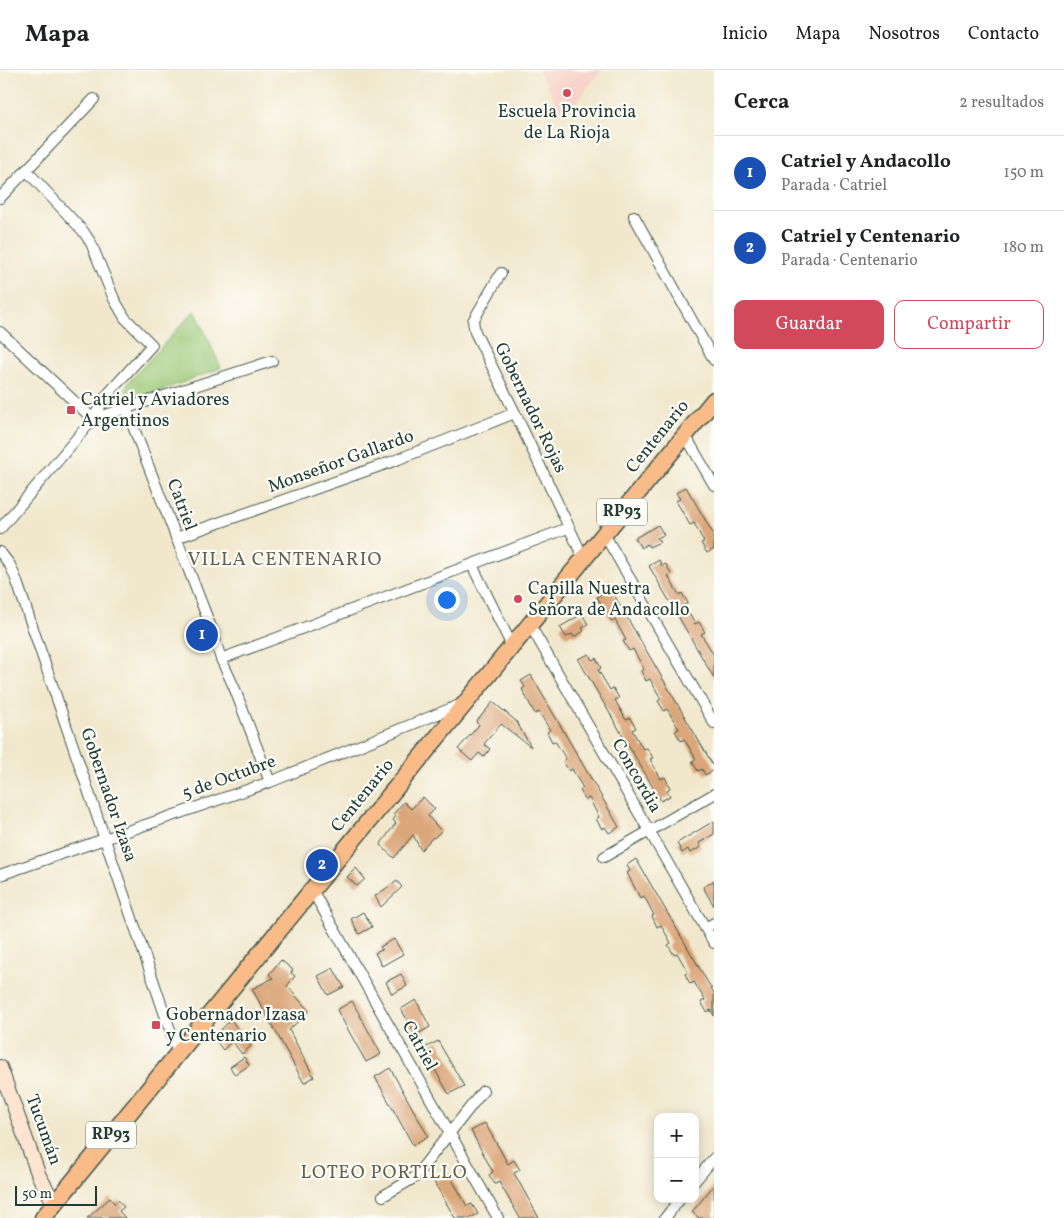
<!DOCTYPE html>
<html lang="es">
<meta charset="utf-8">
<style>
:root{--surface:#fff;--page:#f6f6f6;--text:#202124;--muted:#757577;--line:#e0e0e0;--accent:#d1495b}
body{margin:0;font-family:Vollkorn,serif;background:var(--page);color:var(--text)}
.controls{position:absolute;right:15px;bottom:15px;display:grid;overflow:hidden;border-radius:10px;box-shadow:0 2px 12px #0003}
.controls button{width:45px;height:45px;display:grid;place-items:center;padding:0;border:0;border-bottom:1px solid var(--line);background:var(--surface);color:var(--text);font:25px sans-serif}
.scale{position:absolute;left:15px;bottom:12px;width:82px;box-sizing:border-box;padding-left:5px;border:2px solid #1f3d34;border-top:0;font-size:14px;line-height:18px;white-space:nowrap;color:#1f3d34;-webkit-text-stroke:4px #fdfcf7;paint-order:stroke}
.you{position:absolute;left:446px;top:529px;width:18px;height:18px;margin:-12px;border:4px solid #fff;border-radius:50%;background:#1a73e8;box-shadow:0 0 0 8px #1a73e833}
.badge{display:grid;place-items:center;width:32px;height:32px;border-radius:50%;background:var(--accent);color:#fff;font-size:16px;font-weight:700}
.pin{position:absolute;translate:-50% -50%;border:2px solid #fff;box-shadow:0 1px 5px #0006}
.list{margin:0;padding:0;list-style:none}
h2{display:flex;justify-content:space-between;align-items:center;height:65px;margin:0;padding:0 20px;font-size:21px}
h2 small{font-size:16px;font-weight:400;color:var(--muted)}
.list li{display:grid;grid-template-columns:32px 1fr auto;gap:15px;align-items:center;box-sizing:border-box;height:75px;padding:0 20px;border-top:1px solid var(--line)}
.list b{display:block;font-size:19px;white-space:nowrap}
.list p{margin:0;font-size:16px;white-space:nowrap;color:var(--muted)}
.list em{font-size:16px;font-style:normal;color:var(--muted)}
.actions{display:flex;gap:10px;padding:15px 20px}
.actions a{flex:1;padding:11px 0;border:1px solid var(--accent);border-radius:10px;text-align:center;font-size:18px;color:var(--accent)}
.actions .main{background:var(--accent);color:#fff}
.map{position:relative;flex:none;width:714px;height:1148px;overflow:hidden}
header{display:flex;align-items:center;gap:30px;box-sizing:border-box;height:70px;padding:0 25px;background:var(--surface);border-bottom:1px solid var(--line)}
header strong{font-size:24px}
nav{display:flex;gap:28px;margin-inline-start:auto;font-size:18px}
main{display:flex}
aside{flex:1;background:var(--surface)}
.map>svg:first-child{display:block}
.built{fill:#f7d1c7}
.green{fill:#9ac775;stroke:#5c8254}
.building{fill:#dba679}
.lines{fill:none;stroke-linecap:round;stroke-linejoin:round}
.street-casing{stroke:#3e564b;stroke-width:12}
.secondary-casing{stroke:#3e564b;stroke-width:16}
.primary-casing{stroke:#3e564b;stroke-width:19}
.street{stroke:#fff;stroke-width:10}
.secondary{stroke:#fde4d0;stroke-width:14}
.primary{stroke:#f9bc89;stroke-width:16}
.poi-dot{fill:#d1495b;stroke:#fdfcf7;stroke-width:2}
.labels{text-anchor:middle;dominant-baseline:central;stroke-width:4.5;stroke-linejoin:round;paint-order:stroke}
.shield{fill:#fdfcf7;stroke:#62766e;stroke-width:1}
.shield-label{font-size:16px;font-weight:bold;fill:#1f3d34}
.poi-label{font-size:18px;fill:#1f3d34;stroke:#fdfcf7;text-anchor:start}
.street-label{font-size:18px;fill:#1f3d34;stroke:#fdfcf7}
.neighbourhood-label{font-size:19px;letter-spacing:1px;fill:#61624c;stroke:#fdfcf7}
</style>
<header>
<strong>Mapa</strong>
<nav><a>Inicio</a><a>Mapa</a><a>Nosotros</a><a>Contacto</a></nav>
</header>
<main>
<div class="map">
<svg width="714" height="1148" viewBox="0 0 714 1148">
<rect width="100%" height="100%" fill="#fdfcf7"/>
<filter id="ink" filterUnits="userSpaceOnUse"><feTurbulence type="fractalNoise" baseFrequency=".02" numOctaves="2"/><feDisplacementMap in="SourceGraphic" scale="10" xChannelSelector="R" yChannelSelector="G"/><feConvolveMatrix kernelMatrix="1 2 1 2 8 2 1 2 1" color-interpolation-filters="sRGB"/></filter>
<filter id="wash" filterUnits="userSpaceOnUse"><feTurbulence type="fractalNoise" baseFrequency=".0096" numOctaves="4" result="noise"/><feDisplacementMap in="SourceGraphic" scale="20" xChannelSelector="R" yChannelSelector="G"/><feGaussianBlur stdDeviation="1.12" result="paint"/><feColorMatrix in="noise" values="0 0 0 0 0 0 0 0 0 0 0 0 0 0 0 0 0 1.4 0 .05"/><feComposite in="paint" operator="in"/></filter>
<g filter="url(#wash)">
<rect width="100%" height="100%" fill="#f1e7cc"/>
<path class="built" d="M538,0h64l-38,47z"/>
<path class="green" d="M195,240l26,58 -82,31 -10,-1c-4,-5 -4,-8 -1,-15z"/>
<g id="blocks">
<path class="building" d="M686,417l28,48v14l-7,4 -6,-10 3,-1 -10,-19 -4,2 -14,-24 4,-2 -4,-6z
M658,455l6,10 -7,3 3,4 -11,5 -2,-3 -6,4 -6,-10z
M659,490l3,6 4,-2 5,10 -3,2 11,19 3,-2 6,10 -4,2 11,19 4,-2 6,10 -4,2 13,21v23l-65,-112z
M607,513l107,184v3l-9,5 -3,-6 -4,2 -6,-10 4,-2 -12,-20 -3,2 -6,-10 4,-2 -12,-20 -3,2 -6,-10 3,-2 -11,-20 -4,2 -5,-10 3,-2 -11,-20 -4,2 -6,-10 3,-1 -11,-20 -3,2 -15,-25 4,-3 -4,-6z
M582,544l6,10 -6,4 2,3 -10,6 -2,-3 -6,3 -6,-10z
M589,584l3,6 4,-2 5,10 -3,2 12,20 3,-2 6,10 -4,2 11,20 4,-2 6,10 -4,2 11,19 4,-1 6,10 -3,1 11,20 4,-2 5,11 -3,2 3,6 -9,5 -83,-142z
M531,605l88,152 -10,6 -4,-6 -3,2 -6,-10 3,-2 -10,-19 -4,2 -5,-10 3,-2 -11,-19 -3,2 -6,-10 3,-2 -11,-18 -3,1 -5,-10 3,-2 -11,-18 -4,2 -13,-25 3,-2 -4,-6z
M493,632l23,19 15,26 -30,-23 -17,20 6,5 -6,8 -5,-4 -7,8 -14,-12 21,-24 -3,-3z
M423,727l12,12 -7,7 13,15 -7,7 -1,-1 -12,13 -8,-15 -19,23 -14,-13 16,-22 -3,-3 3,-4 -3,-2 11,-12 7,7z
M714,751v13l-15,9 2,4 -11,6 -2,-4 -6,4 -5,-10z
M636,789l78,134v23l-3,-6 -4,2 -6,-10 4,-2 -11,-18 -4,2 -5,-10 3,-2 -11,-19 -3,2 -6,-10 3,-2 -10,-18 -4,2 -5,-11 2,-1 -10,-19 -4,2 -13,-25 3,-2 -3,-6z
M356,798l9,11 -8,7 -10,-9z
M397,811l5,6 -21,20 -6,-11z
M714,811v25l-11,-19z
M363,842l9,15 -13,7 -8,-15z
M394,869l9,15 -21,12 -7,-13 7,-3 -2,-3z
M281,890l12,10 -2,3 4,3 -8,10 22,25 -20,19 25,47 -10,6 -52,-94 21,-11 -4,-4z
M333,898l11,19 -16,8 -10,-19z
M401,904l6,12 -15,8 -6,-12z
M416,930l14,27 -14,8 -15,-26z
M352,931l29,53 -15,8 -29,-52z
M231,950l20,26 -9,8 -10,-13 -9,9 -10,-13z
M438,971l26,45 -15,8 -26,-45z
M244,987l5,8 -14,10 -5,-8z
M390,998l38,68 -15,9 -38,-68z
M485,1053l23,41 6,-4 6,10 -6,3 25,45h-19l-21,-36 -4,2 -6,-9 4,-3 -22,-41z
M449,1104l18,32 5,-2 6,10 -8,4h-15l-21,-36z
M714,1115v33h-15l-7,-6z
M110,1128l5,6 3,-4 6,7 -5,4 6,7h-38z"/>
</g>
</g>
<g filter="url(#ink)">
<use href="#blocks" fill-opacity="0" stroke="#3e564b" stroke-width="1"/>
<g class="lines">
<defs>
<path id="street" d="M0,128l94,-99
M634,146l80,144
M501,203l-28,48 2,11 40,81 69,146
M0,262l93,87 179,-58
M126,338l86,222 9,29 13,28 36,95
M685,365l29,50
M0,459l93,-110 13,-23 46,-51 -27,-27 -11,-19 -23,-56 -8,-12 -57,-61
M604,464l110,189
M176,468l215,-76 124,-49
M0,482l10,13 6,14 162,474
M472,495l40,81
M530,555l184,318
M221,589l347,-131
M604,787l110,-63
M0,805l270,-93 192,-78
M312,820l186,328
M705,858l9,-5
M695,1111l19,-23
M383,1126l31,-18 69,-87
M665,1148l15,-19"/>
<path id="secondary" d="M0,997l39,109 16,28"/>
<path id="primary" d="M43,1148l671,-818"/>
</defs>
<use href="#street" class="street-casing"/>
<use href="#secondary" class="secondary-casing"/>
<use href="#primary" class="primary-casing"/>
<use href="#street" class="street"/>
<use href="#secondary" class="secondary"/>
<use href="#primary" class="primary"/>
</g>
</g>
<g class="poi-dot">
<circle cx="567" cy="23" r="5"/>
<rect x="66" y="335" width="10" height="10" rx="2.5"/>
<circle cx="518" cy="529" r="5"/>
<rect x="151" y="950" width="10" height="10" rx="2.5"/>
</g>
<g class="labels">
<g class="shield">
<rect x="597" y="428.5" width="50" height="27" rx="4"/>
<rect x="86" y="1051.5" width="50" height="27" rx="4"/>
</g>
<g class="shield-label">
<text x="622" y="442">RP93</text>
<text x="111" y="1065">RP93</text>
</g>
<g class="poi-label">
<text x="567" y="42" text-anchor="middle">Escuela Provincia<tspan x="567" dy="21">de La Rioja</tspan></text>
<text x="81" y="330">Catriel y Aviadores<tspan x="81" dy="21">Argentinos</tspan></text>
<text x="528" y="519">Capilla Nuestra<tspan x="528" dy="21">Señora de Andacollo</tspan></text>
<text x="166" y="945">Gobernador Izasa<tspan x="166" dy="21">y Centenario</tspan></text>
</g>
<g class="street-label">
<text transform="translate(530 338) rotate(64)">Gobernador Rojas</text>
<text transform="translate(658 367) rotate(-51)">Centenario</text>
<text transform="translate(341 392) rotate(-20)">Monseñor Gallardo</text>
<text transform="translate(181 435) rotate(69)">Catriel</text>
<text transform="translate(636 706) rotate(60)">Concordia</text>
<text transform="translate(229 708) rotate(-20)">5 de Octubre</text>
<text transform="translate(108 725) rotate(71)">Gobernador Izasa</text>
<text transform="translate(363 726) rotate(-51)">Centenario</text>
<text transform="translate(419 976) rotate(61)">Catriel</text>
<text transform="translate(43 1060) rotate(70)">Tucumán</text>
</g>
<g class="neighbourhood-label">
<text x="285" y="490">VILLA CENTENARIO</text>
<text x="384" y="1103">LOTEO PORTILLO</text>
</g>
</g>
</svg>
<div class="controls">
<button>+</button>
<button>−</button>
</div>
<div class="scale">50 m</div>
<div class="you"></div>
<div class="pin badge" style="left:202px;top:565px;background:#1a4fb4">1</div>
<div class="pin badge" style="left:322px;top:795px;background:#1a4fb4">2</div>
</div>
<aside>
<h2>Cerca<small>2 resultados</small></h2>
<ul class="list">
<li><span class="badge" style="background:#1a4fb4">1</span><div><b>Catriel y Andacollo</b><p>Parada · Catriel</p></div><em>150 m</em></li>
<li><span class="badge" style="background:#1a4fb4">2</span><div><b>Catriel y Centenario</b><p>Parada · Centenario</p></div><em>180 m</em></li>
</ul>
<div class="actions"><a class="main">Guardar</a><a>Compartir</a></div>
</aside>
</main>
